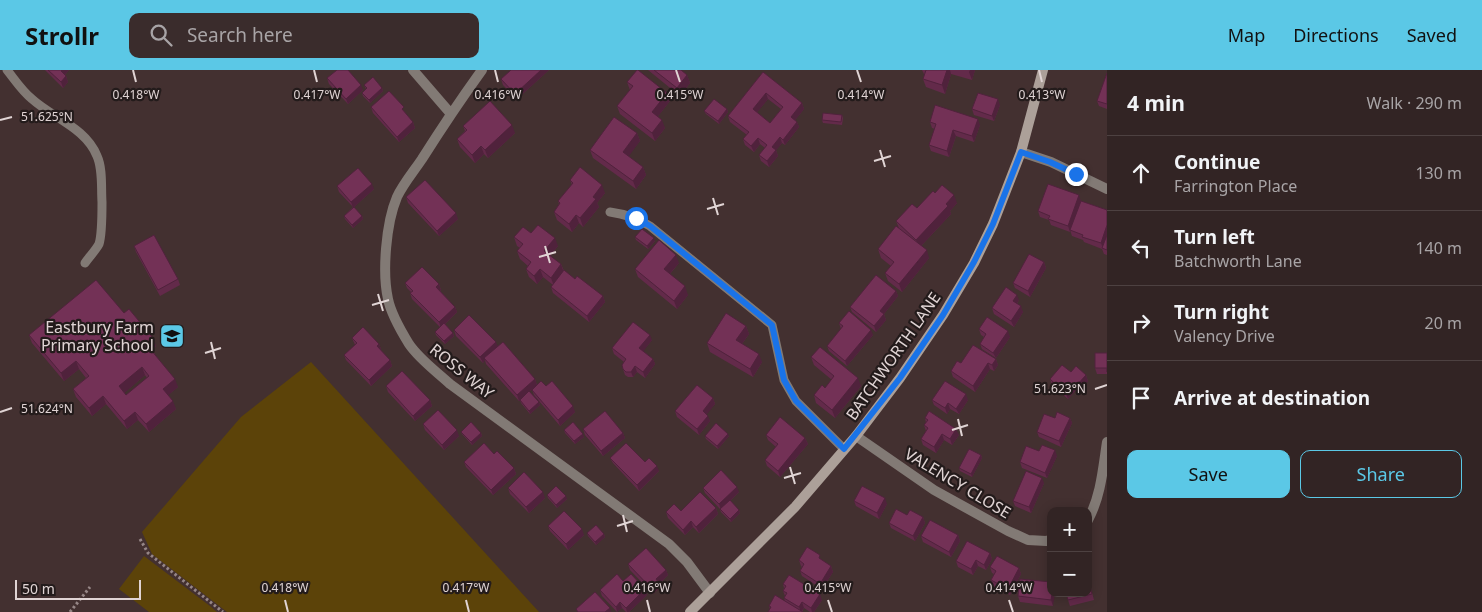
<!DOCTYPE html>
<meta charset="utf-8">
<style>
:root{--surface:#322424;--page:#3a2c2c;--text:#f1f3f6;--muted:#a8a4a6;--line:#4d4141;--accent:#5bc8e6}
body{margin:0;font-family:"Noto Sans",sans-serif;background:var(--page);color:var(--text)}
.controls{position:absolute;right:15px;bottom:15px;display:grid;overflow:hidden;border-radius:10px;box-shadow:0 2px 12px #0003}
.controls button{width:45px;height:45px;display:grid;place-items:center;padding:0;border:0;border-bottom:1px solid var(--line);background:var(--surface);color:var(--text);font:25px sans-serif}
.scale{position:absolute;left:15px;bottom:12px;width:126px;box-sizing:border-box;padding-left:5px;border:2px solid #e0d4d4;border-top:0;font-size:14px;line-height:18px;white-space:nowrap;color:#e0d4d4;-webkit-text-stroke:4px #231b1b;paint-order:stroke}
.stop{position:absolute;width:15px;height:15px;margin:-11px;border:4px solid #1a73e8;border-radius:50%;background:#fff}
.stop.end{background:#1a73e8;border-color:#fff;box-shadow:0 1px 5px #0008}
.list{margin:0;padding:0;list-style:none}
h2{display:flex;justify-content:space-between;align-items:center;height:65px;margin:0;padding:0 20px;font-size:21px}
h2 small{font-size:16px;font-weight:400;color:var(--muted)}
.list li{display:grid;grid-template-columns:32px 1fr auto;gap:15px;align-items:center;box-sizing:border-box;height:75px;padding:0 20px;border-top:1px solid var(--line)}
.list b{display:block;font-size:19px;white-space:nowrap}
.list p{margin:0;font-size:16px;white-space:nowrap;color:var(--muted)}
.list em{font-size:16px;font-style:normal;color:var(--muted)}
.actions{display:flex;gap:10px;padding:15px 20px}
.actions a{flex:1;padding:11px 0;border:1px solid var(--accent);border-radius:10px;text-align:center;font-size:18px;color:var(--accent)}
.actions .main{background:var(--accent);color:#111}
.icon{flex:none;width:28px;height:28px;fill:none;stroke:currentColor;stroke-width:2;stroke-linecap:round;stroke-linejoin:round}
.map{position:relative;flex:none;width:1107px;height:542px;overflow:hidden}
header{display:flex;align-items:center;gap:30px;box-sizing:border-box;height:70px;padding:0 25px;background:var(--accent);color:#111}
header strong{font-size:24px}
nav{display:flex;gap:28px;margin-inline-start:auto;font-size:18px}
.search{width:350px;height:45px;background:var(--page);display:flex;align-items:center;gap:12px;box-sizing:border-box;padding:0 18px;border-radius:10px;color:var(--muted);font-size:19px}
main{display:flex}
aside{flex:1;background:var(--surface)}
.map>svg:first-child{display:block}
.park{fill:#5c4309}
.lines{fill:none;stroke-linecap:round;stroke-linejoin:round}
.path{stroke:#968686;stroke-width:3;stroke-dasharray:2.5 2.5;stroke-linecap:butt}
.lane{stroke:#827a75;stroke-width:9}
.street{stroke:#827a75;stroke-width:10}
.secondary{stroke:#aca099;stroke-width:10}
.wall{fill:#632a4a;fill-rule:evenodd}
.shaded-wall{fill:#50223c}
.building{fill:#733156;stroke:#50223c;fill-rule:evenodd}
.route{stroke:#1a73e8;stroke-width:6}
.ticks{fill:none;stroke:#e0d4d4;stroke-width:2}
.labels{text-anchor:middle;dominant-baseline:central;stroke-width:4.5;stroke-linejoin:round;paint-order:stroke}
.poi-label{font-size:16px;fill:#e0d4d4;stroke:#231b1b;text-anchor:end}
.street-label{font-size:16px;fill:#e0d4d4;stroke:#231b1b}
.ticks-label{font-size:12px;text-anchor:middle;fill:#e0d4d4;stroke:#231b1b;stroke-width:4.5;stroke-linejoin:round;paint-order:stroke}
</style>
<header>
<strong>Strollr</strong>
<div class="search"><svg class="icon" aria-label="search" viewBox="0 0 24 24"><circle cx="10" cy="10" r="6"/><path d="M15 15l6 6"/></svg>Search here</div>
<nav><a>Map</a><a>Directions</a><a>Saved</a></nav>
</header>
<main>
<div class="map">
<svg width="1107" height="542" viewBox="0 0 1107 542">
<rect width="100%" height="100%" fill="#433030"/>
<path class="park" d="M311,292l228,250h-312l-75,-58 -10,-22 99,-115z
M144,486l66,50 7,6h-68l-30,-23z"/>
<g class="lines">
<path class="path" d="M140,469l8,14 75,59
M70,542l20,-25"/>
<path class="lane" d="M7,0c8,10 15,21 25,29 21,19 54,29 65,57 6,13 4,32 5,46 0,10 0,33 -3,42 -3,6 -10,13 -14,19
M610,142c15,2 27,6 40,14l122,99 12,55 12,21 48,48"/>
<path class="street" d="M413,0l38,44
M482,0c-21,29 -41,59 -60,89 -8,12 -19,25 -25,38 -11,26 -15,75 -9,102 3,15 13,32 21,45 11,16 27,27 41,40l219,160 18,18 23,31
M1021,82l30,10 56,27
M856,366l78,54 74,41 20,9 18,1 5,-1
M1088,450c13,-24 15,-52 19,-78"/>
<path class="secondary" d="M690,542l105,-105 61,-71 44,-58 43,-63 31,-52 19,-39 28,-72 22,-82"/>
</g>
<path class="wall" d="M45,0h24l-4,5 1,1 2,6 -5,6z
M511,0h38l-32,29 -14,-14 -2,-6z
M648,0h33l6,5 3,8 -10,13z
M922,0h53l-3,10 -21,-6 -6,20 -19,-7 -3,-8 2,-5h-1z
M763,2l39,31 2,6 -9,11 2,2 2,5 -14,18 -3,-2 -6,7 2,6 -9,11 -8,-6 -2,-6 6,-7 -5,-4 -6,8 -9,-7 -2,-6 4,-4 -17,-13 -2,-6zM768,29l13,10 -11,14 -13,-11z
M1107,3v36l-8,-3 -2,-5z
M327,8l36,12 -15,14 -19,-20z
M627,12l40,11 3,8 -12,15 7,12 -10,13 -35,-27 -3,-8 13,-16z
M364,15l18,3 1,3 -13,12 -7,-7 -1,-3 4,-4z
M1000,35l-6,16 -20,-6 -2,-6z
M371,37l42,15 2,6 -16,14 -26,-29z
M727,39l1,3 -9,12 -13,-10 -2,-3z
M842,45l1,3 -1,7 -19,-2 -1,-3z
M930,52l50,3 -6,17 -18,-6 -7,21 -18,-6 -2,-6 6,-16 -3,-1z
M463,56l52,7 -27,25 -4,-4 -9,9 -15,-16 -3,-8 8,-8z
M637,63l3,8 -12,15 15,11 3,8 -10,14 -43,-31 -3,-8z
M570,110l35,13 -8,10 2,4 -16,20 -4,-4 -7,9 -15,-12 -3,-8 5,-8 -1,-3 14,-16z
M337,116l37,3 -20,18 8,9 1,3 -10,9 -8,-9 -1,-3 9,-9 -14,-15z
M935,123l22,10 -7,8 1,3 -30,32 8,12 -27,34 -14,-11 -3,-8 6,-7 -10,-8 -3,-9 21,-21 -3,-7 21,-13z
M406,127l52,22 -19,17 -31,-33z
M1081,131l26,9v45l-3,-1 -2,-5 -18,-7 -1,-2 -11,-4 -2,-6v2l-19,-7 -2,-5 -9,-3 -2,-6z
M531,163l27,13 -8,10 11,8 3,7 11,8 28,17 2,6 -16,20 -36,-29 -2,-6 2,-2 -10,-8 -6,7 -8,-7 -3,-8 2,-3 -8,-7 -3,-8 3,-3 -3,-2 -3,-9z
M635,167l20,4 -7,8 -12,-9z
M134,176l44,33 2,6 -20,11 -24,-44z
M1044,192l2,6 -16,29 -15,-9 -2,-5z
M679,193l-9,11 18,21 -11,14 -39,-32 -3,-8z
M405,213l34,1 2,6 -1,1 15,16 2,5 -12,12 8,9 1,3 -9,8 -9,-9 -1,-3 5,-5 -28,-28 -2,-6 1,-1 -4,-4z
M896,221l2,5 -14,18 2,6 -10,12 -24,-20 -2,-5z
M1019,230l-2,4 6,8 -9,15 -20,-13 -2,-6z
M124,243l32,33 -4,4 26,37 -10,8 8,14 -27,23 -11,-12 -11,9 -21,-25 -14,12 -16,-19 -3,-8 13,-11 -7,-9 -15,12 -32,-38 -3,-8zM145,305l2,3 -21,17 -2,-2z
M839,253l34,12 -26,31 -18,-15 -2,-5 14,-17z
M746,256l3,8 -7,10 20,18 -9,15 -43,-25 -3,-9z
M979,259l31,8 -14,21 -14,-9 -2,-5 4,-7 -3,-2z
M454,260l44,16 37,33 2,6 -18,16 -33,-37 -1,-4 -2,3 -27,-27z
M352,268l27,6 2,5 -1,1 10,10 2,6 -21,20 -25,-26 -2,-5 11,-10z
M652,270l-9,11 10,8 2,5 -10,14 -8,-6 -4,5h-5l-3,-2 -2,-6 1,-7 -10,-8 -2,-6z
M1107,283v21h-10l-2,-6z
M811,287l50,29 -26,32 -19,-15 -2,-8 11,-7 7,-8 -18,-15z
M996,289l2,6 -4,6 -4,-2 -15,23 -22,-15 -2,-6 10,-8z
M1071,302l15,3 2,6 -10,11 -2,-2 -8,9 -16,-14 -2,-6z
M386,316l44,14 2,6 -17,15 -27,-29z
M546,316l29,26 -15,14 -26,-31 -2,-5z
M713,328l2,6 -9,10 4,7 -11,14 -22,-18 -2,-6z
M520,330l19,2 1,3 -10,9 -9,-11z
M932,330h36l-9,14 -9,-5 -3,5 -13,-9z
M925,348l34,17 -7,10 -8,-5 -8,13 -13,-8 -2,-6 5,-8 -2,-6 2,-2z
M1055,348h15l2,5 -11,24 -22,-10 -2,-5z
M423,354l36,12 -15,14 -19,-20z
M583,359l40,4 2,5 -22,18 -18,-21z
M564,360l20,7 -9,7 -10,-11z
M461,362l20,1 1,3 -10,9 -10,-11z
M766,365l39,3 3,6 -28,33 -13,-11 -2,-6 11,-13 -8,-7z
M705,366h24l-11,13 -12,-10z
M1039,381l18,5 -10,22 -25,-10 -2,-6z
M494,384l20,14 2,6 -23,21 -27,-28 -2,-5z
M981,385l1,3 -10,19 -12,-6 -1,-3z
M610,388l35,4 14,9 -20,20 -26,-28z
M1044,413l-13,30 -16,-7 -2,-5z
M508,418l37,10 -16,15 -19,-19z
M703,418l36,4 -9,9 9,9 1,3 -9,9 -10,-10 -1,-3 -15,-16z
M547,425l20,4 -10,9 -9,-10z
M854,431l33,3 -8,15 -23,-13z
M716,438l2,6 -19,19 -6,-6 -8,8 -17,-17 -2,-6z
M907,445l16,2 2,6 -10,18 -24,-13 -2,-5z
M548,456l36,9 -16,15 -18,-19z
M587,463l17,1 1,3 -9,8 -8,-9z
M958,465l2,6 -9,16 -28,-15 -2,-6z
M990,483l2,6 -6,11 -8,-4 -5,9 -15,-8 -2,-6z
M799,490h23l9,6 2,6 -11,17 -20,-13 -2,-5 2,-4 -1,-1z
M628,494l38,6 2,5 -9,9 1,3 -7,7 -23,-24z
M990,497l29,1 2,6 -11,21 -17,-9 -2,-6 3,-6 -2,-1z
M1088,507l6,23 -24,6 -2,-6z
M1051,512l2,24 -33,-4 -2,-6z
M783,514l39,16 -8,12h-4l-6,-4 -2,4 -32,-3 -1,-3 16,-5 -1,-3 1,-2 -2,-5 1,-3z
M600,520l47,5 -18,17h-3l-4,-4 -5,4 -15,-16z"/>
<path class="shaded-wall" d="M62,0h7l-6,7 -2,-6z
M541,0h8l-32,29 -2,-5z
M947,0h3l1,4 -6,20 -3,-9z
M970,0h5l-3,10 -3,-8z
M687,5l3,8 -10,13 -3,-8z
M66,6l2,6 -5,6 -2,-6z
M361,15l2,5 -15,14 -2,-5z
M382,18l1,3 -13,12 -1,-3z
M667,23l3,8 -15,19 -3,-8z
M766,23l2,6 -13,16 -2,-6z
M998,29l2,6 -6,16 -2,-5z
M802,33l2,6 -11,14 -2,-6z
M727,39l1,3 -9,12 -1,-3z
M978,49l2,6 -6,17 -2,-6z
M662,50l3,8 -10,13 -3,-8z
M413,52l2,6 -16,14 -2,-5z
M797,52l2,5 -14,18 -2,-5z
M512,55l3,8 -27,25 -3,-8z
M953,60l3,6 -7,21 -2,-6z
M637,63l3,8 -14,19 -3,-8z
M780,67l2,6 -8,10 -2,-6z
M758,68l2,6 -6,8 -3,-6z
M481,76l3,8 -9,9 -3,-8z
M776,80l2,6 -9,11 -2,-6z
M643,97l3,8 -10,14 -3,-8z
M372,114l2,5 -21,19 -2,-6z
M602,115l3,8 -8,10 2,4 -16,20 -3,-9 13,-21z
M954,125l3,8 -7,8 1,3 -32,34 -3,-8z
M1079,125l2,6 -11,31 -2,-6z
M456,143l2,6 -19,17 -2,-5z
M576,145l3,8 -7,9 -3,-8z
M362,146l1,3 -10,9 -1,-3z
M1107,155v11l-4,13 -2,-6z
M555,168l3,8 -11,13 -3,-8z
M654,168l1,3 -7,8 -1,-3z
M927,180l2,8 -27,34 -3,-8z
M676,185l3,8 -12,14 -3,-8z
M1044,192l2,6 -16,29 -2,-6z
M561,194l3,9 -10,13 -3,-8z
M540,199l3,8 -6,7 -3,-8z
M439,214l2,6 -3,3 -2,-6z
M685,216l3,9 -11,14 -3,-8z
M896,221l2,5 -14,18 2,6 -10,12 -2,-6 6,-15z
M1017,225l2,5 -4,7 -2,-6z
M603,226l2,6 -16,20 -2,-6z
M1021,236l2,6 -9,15 -3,-6z
M455,237l2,5 -16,16 -2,-6z
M746,256l3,8 -10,14 -3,-8z
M871,260l2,5 -26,31 -2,-5z
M1008,261l2,6 -14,21 -3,-5z
M453,263l1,3 -9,8 -1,-3z
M650,265l2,5 -10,13 -3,-5z
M153,268l3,8 -7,6 -3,-8z
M496,272l2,5 -14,11 1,2 -2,3 -3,-6z
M379,274l2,5 -2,3 -2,-6z
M759,284l3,8 -9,15 -3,-8z
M653,289l2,5 -10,14 -2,-6z
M996,289l2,6 -4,6 -2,-6z
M390,290l2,6 -21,20 -2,-6z
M76,291l3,8 -15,12 -3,-8z
M988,293l2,6 -15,23 -2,-6z
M635,296l2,6 -4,5 -2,-5z
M142,297l3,8 -23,20 -3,-9z
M1086,305l2,6 -10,11 -2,-6z
M858,308l3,8 -26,32 -3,-8z
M175,309l3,8 -12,10 -3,-8z
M535,309l2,6 -18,16 -2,-6z
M1074,314l2,6 -8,9 -2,-5z
M966,324l2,6 -9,14 -3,-5z
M103,326l3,8 -14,12 -3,-8z
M713,328l2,6 -10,13 -2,-6z
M430,330l2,6 -17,15 -2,-5z
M173,331l3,8 -27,23 -3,-8z
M539,332l1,3 -10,9 -1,-3z
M948,333l2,6 -3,5 -2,-6z
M573,336l2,6 -15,14 -2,-6z
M135,342l3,8 -11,9 -3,-8z
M708,346l2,5 -11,14 -2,-6z
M1070,348l2,5 -11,24 -2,-6z
M956,359l3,6 -7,10 -2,-6z
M457,360l2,6 -15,14 -2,-5z
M481,363l1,3 -10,9 -1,-3z
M623,363l2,5 -22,18 -2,-5z
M583,364l1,3 -9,7 -1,-3z
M728,364l1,2 -11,13 -1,-3z
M942,364l2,6 -8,13 -2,-6z
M805,368l3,6 -28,33 -2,-6z
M1055,380l2,6 -10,22 -2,-5z
M981,385l1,3 -10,19 -1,-3z
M657,396l2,5 -20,20 -2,-6z
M514,398l2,6 -23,21 -2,-5z
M1042,408l2,5 -13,30 -2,-6z
M737,417l2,5 -18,18 -2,-6z
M543,422l2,6 -16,15 -3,-6z
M566,426l1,3 -10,9 -1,-3z
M885,428l2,6 -8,15 -2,-6z
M716,438l2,6 -19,19 -3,-6z
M739,440l1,3 -9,9 -1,-3z
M923,447l2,6 -10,18 -2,-5z
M691,451l2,6 -8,8 -2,-5z
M582,459l2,6 -16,15 -2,-6z
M604,464l1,3 -9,8 -1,-3z
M958,465l2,6 -9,16 -2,-5z
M990,483l2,6 -6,11 -2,-5z
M976,490l2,6 -5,9 -2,-6z
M831,496l2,6 -11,17 -2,-5z
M1019,498l2,6 -11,21 -2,-6z
M666,500l2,5 -9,9 1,3 -7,7 -2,-6 5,-9z
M645,519l2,6 -18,17h-2l-1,-4z
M1052,523h3l-2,13 -2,-6z
M820,524l2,6 -8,12h-2l-1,-4z
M620,532l2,6 -5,4 -1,-5z
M802,532l2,6 -3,4 -2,-5z
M610,538l1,4h-6z"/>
<path class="building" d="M48,0h14l-1,1 5,5 -5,6z
M337,0h11l13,15 -15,14 -19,-21z
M511,0h30l-26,24 -14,-15z
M637,0h1l29,23 -15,19 10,8 -10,13 -35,-27 16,-20 -6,-4z
M654,0h27l6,5 -10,13z
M926,0h21l-5,15 -19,-6z
M763,2l39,31 -11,14 6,5 -14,18 -3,-3 -8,10 4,3 -9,11 -8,-6 8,-10 -9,-7 -7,8 -8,-7 6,-7 -21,-16zM766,23l17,14 -13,16 -17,-14z
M1107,3v31l-10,-3z
M373,7l9,11 -13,12 -7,-7 5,-5 -3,-3z
M389,21l15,16 -2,2 11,13 -16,15 -26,-30z
M978,23l20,6 -6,17 -20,-7z
M714,29l13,10 -9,12 -14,-10z
M490,31l22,24 -27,25 -4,-4 -9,9 -15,-16 10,-9 -4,-4z
M935,35l43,14 -6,17 -19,-6 -6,21 -18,-6 7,-21 -6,-2z
M823,43l19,2 -1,7 -19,-2z
M614,47l23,16 -14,19 20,15 -10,14 -43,-31z
M580,97l22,18 -9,12 3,2 -16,19 -4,-3 -7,9 -15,-12 6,-9 -2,-2 15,-18 -3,-3z
M358,98l14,16 -21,18 -14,-16z
M425,110l31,33 -19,18 -31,-34z
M1048,114l31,11 -11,31 -20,-7 2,-3 -12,-5z
M942,115l12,10 -8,9 2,2 -32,34 -20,-19 16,-17 5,4 16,-17 2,2z
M1081,131l26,9v15l-6,18 -19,-6 1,-2 -13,-5z
M354,137l8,9 -10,9 -8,-9z
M538,155l17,13 -11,13 17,13 -10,14 -11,-9 -6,7 -8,-7 5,-7 -14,-11 6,-7 -9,-7 9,-10 8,6z
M896,156l31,24 -28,34 -14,-11 9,-11 -16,-13z
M642,159l12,9 -7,8 -12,-9z
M154,165l24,44 -20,11 -24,-44z
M1107,165v15l-5,-2z
M659,170l17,15 -12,14 21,17 -11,15 -39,-32z
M1029,184l15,8 -16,29 -15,-8z
M422,197l17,17 -3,3 19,20 -16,15 -29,-29 3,-2 -8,-8z
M564,200l11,9 2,-3 26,20 -16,20 -36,-29z
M876,205l20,16 -16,20 4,3 -10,12 -24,-19z
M96,210l28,33 5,-4 24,29 -7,6 29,35 -12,10 10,12 -27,23 -11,-12 -11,9 -21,-25 -14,12 -16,-19 16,-13 -13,-15 -15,12 -32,-38zM142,297l7,9 -23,19 -7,-9z
M1006,217l11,8 -4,6 8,5 -10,15 -19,-13z
M849,241l22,19 -26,31 -18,-15 16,-20 -4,-3z
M726,243l20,13 -10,14 23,14 -9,15 -43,-26z
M469,245l27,27 -16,15 -26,-27z
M987,247l21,14 -15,22 -13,-9 6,-10 -7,-5z
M633,252l17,13 -11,13 14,11 -10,13 -8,-6 -4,6h-5l-3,-3 -1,-4 4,-6 -14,-11z
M444,253l9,10 -9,8 -9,-9z
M363,257l16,17 -2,2 13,14 -21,20 -25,-25 13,-12 -5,-5z
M503,272l32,37 -18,16 -33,-37z
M973,275l23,14 -4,6 -4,-2 -15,23 -22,-15 6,-10 4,2z
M820,277l38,31 -26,32 -18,-15 8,-10 3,3 9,-12 -23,-19z
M1095,283h12v19v-4h-12z
M1062,295l9,7 5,-6 10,9 -10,11 -2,-2 -8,10 -16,-15z
M402,301l28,29 -17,16 -27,-30z
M541,311l5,5 6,-5 21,25 -15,14 -26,-30z
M945,311l21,13 -10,15 -8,-6 -3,5 -13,-8z
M697,315l16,13 -10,13 5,5 -11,13 -22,-18z
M529,321l10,11 -10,9 -9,-11z
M438,340l19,20 -15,15 -19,-21z
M605,341l18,22 -22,18 -18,-22z
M929,341l27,18 -6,10 -8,-5 -8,13 -13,-8 7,-11 -4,-3 4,-5 -3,-2z
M1057,342l13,6 -11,23 -22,-9 7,-18 11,4z
M780,347l25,21 -27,33 -13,-11 13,-16 -12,-9z
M471,352l10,11 -10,9 -10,-10z
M573,352l10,12 -9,7 -10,-11z
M716,353l12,11 -11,12 -12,-10z
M484,373l10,11 3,-3 17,17 -23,22 -27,-28z
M626,373l19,19 4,-4 8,8 -20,19 -27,-27z
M1042,375l13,5 -10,23 -25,-11 6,-16 13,5z
M969,379l12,6 -10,19 -12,-6z
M721,400l16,17 -18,17 -16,-16z
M1026,401l16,7 -13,29 -16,-6z
M524,402l19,20 -17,15 -18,-19z
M556,416l10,10 -10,9 -9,-10z
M862,416l23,12 -8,15 -23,-12z
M700,422l16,16 -20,19 -5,-6 -8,9 -17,-18 8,-8 7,7z
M730,430l9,10 -9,9 -10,-10z
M896,439l11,6 3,-5 13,7 -10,19 -24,-13z
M564,441l18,18 -16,15 -18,-18z
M930,450l28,15 -9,17 -28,-16z
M596,455l8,9 -9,8 -8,-9z
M967,471l23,12 -6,12 -8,-5 -5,9 -15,-8z
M807,477l13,8 -1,3 12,8 -11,18 -20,-13 4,-7 -5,-4z
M646,478l20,22 -10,9 2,3 -7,6 -23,-24z
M997,486l22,12 -11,21 -17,-9 5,-9 -6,-4z
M617,504l6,7 8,-7 14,15 -19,19 -6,-6 -4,5 -16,-17z
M789,505l31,19 -9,14 -9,-6 -3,5 -15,-9 3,-5 -4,-2 3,-5 -3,-2z
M1088,508l4,16 -24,6 -2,-7h22z
M1020,509l31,3v11h1l-1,7 -33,-4z
M595,522l15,16 -5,4h-27l-2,-3z
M775,525l28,17h-35l3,-5 -2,-1z"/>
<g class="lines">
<path class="route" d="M636,148l14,8 122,99 12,55 12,21 48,48 56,-71 43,-63 31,-53 19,-38 28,-72 29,10 26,12"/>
</g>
<path class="ticks" d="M133,0l3,12M314,0l3,12M495,0l3,12M676,0l4,12M857,0l4,12M1039,0l3,12M0,50l12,-3M880,80l5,17M874,91l17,-5M713,128l5,17M707,139l17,-5M545,176l5,17M539,187l17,-5M378,224l5,17M372,235l17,-5M211,272l4,17M205,283l16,-5M1095,319l12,-4M0,342l12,-4M958,349l4,17M952,360l16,-5M790,397l5,17M784,408l17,-5M623,445l4,17M617,456l16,-5M285,530l3,12M466,530l3,12M647,530l3,12M828,530l4,12M1009,530l4,12"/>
<defs>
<symbol id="school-square" viewBox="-11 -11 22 22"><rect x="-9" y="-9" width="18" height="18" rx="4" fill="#5bc8e6" stroke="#231b1b"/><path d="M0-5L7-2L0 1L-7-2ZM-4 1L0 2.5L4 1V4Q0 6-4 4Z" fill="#111"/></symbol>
</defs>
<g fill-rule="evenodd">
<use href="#school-square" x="158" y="252" width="28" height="28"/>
</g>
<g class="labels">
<g class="poi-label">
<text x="154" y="257">Eastbury Farm<tspan x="154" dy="18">Primary School</tspan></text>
</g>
<g class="street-label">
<text transform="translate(893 286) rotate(-55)">BATCHWORTH LANE</text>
<text transform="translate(462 301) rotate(39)">ROSS WAY</text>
<text transform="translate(958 413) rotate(31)">VALENCY CLOSE</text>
</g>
</g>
<g class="ticks-label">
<text x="136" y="29">0.418°W</text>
<text x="317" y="29">0.417°W</text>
<text x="498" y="29">0.416°W</text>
<text x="680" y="29">0.415°W</text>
<text x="861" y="29">0.414°W</text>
<text x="1042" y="29">0.413°W</text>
<text x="47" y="51">51.625°N</text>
<text x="1060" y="323">51.623°N</text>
<text x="47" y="343">51.624°N</text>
<text x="285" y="522">0.418°W</text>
<text x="466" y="522">0.417°W</text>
<text x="647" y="522">0.416°W</text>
<text x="828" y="522">0.415°W</text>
<text x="1009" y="522">0.414°W</text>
</g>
</svg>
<div class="controls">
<button>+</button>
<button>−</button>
</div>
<div class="scale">50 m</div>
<div class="stop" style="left:636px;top:148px"></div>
<div class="stop end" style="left:1076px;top:104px"></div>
</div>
<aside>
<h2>4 min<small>Walk · 290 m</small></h2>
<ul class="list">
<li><svg class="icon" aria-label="ahead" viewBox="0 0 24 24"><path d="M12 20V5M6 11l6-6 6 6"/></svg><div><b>Continue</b><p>Farrington Place</p></div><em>130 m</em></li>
<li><svg class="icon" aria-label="left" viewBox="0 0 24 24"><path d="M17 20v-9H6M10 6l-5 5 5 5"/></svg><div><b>Turn left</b><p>Batchworth Lane</p></div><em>140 m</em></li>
<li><svg class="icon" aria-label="right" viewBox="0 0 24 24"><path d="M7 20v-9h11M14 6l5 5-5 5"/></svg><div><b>Turn right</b><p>Valency Drive</p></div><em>20 m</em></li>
<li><svg class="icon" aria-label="arrive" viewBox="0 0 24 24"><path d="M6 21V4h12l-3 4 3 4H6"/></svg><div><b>Arrive at destination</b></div></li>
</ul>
<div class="actions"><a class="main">Save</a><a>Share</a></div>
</aside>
</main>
